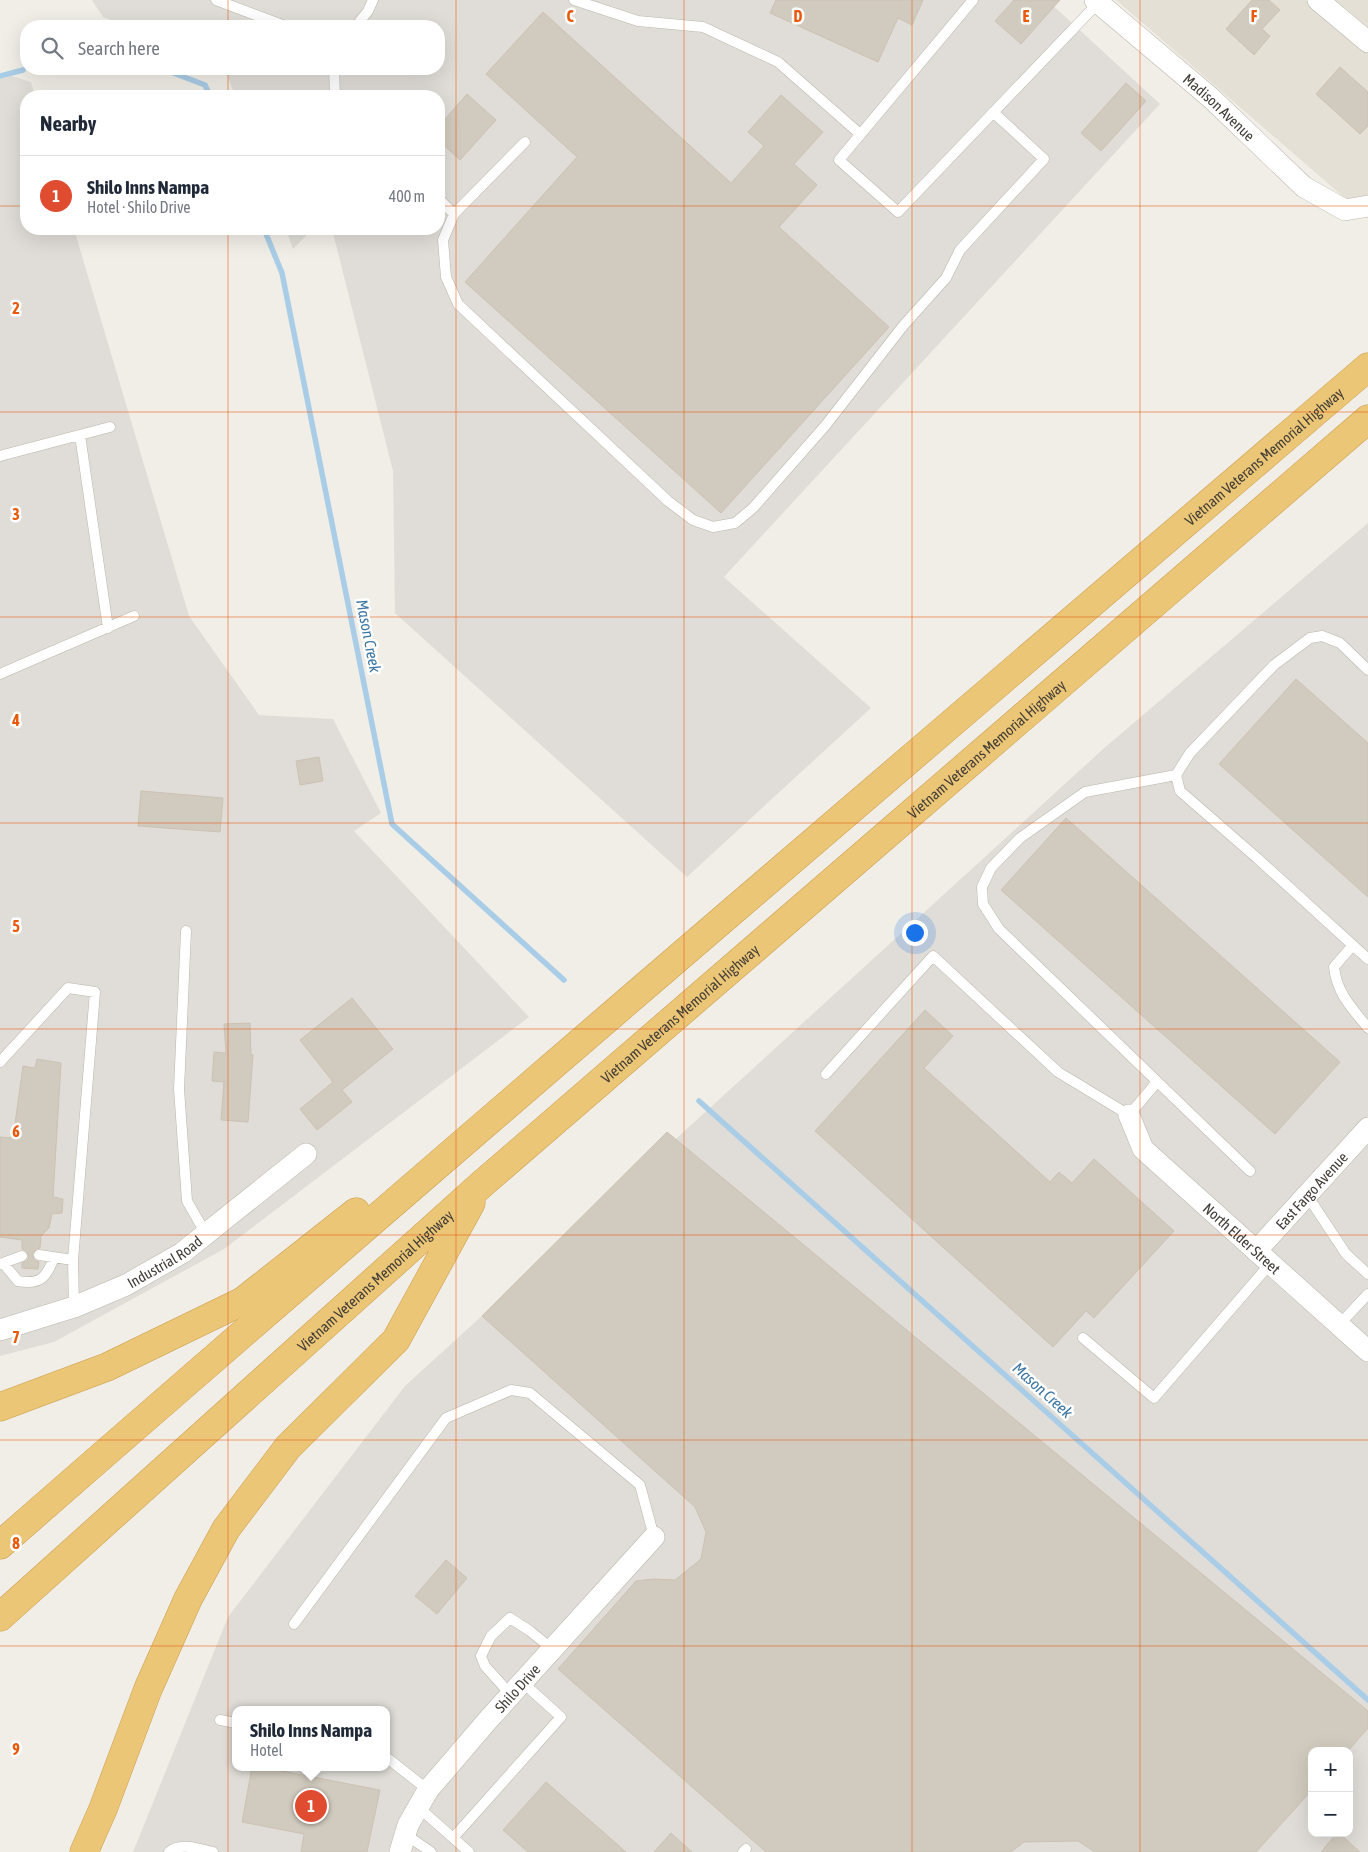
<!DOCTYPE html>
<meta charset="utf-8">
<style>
:root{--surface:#fff;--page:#f2f2f3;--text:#1f2937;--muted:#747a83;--line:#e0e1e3;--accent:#df4c30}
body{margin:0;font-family:"Asap Condensed",sans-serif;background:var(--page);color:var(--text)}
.controls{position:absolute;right:15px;bottom:15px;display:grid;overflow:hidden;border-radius:10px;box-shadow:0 5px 20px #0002}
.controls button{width:45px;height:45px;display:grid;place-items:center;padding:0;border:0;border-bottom:1px solid var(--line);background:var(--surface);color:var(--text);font:25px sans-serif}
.you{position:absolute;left:914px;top:932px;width:18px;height:18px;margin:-12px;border:4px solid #fff;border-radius:50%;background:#1a73e8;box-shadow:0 0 0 8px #1a73e833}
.badge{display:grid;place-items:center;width:32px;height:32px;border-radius:50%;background:var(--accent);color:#fff;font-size:16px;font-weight:700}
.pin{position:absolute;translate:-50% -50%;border:2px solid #fff;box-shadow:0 1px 5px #0006}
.popup{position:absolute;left:232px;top:1706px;width:158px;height:65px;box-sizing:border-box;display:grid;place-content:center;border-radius:10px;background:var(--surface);filter:drop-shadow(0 1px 4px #0005);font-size:16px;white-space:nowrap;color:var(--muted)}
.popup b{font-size:19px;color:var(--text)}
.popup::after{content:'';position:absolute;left:50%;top:100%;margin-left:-10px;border:10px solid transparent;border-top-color:var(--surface)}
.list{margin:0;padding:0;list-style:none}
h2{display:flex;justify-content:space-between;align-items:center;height:65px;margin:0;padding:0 20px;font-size:21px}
h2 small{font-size:16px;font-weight:400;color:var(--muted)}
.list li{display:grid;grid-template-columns:32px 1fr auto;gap:15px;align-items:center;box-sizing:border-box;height:80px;padding:0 20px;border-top:1px solid var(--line)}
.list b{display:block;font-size:19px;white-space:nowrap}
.list p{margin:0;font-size:16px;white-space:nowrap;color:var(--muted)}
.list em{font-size:16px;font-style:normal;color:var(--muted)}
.icon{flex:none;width:28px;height:28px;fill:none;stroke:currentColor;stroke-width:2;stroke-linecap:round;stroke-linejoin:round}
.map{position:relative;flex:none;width:1368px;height:1852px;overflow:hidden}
.search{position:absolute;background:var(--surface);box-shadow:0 5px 20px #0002;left:20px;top:20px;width:425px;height:55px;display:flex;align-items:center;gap:12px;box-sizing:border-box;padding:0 18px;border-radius:20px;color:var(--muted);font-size:19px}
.panel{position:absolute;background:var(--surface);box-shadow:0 5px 20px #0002;left:20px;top:90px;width:425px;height:145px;border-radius:20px}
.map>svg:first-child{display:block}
.residential{fill:#e4e0d5}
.industrial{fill:#e0ddd8;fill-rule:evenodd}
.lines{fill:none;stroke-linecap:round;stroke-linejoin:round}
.stream{stroke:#aacde7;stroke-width:5.5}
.building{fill:#d1cabe;stroke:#cbc2b2}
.service-casing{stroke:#bbb6ab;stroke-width:11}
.minor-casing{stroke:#bbb6ab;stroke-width:22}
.motorway-casing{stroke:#ca9c48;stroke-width:29}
.service{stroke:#fff;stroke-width:10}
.minor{stroke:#fff;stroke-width:21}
.motorway{stroke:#ecc677;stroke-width:28}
.grid{fill:none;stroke:#e8590c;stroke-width:1;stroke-opacity:0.55}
.labels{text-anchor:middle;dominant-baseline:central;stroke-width:5;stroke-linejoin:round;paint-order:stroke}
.street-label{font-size:15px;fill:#433e37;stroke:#fff}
.water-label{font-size:16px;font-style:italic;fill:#3d76a2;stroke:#fff}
.grid-label{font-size:16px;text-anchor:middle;font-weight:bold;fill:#e8590c;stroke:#fff;stroke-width:5;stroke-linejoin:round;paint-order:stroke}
</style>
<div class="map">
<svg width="1368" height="1852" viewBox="0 0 1368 1852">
<rect width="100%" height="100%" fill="#f1eee7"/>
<path class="residential" d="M1116,0h252v218z"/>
<path class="industrial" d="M92,0h955l113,104 -436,473 147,131 -184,169 -292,-264 -2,-142 -61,-242h107v-133h-204l-10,-27h214v-43h-313l-23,-9z
M12,76l19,6 4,14h-9v133h48l115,387 70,99 74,4 48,94 -27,18 175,186 -305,232 -170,93 -54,14v-1277z
M286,229h27l-20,20z
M1368,523v1329h-1235l95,-235 177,-231 697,-636zM236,1710h150v57h-150zM1312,1751h37v82h-37z"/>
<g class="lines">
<path class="stream" d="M163,69l42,16 5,11
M0,76l23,-6
M264,229l18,44 110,551 172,156
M699,1101l669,599"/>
</g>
<path class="building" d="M776,0h147l-11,25 -14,-7 -20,44 -108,-49z
M1014,0h46l-39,44 -26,-23z
M1252,0h17l11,10 -18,19 8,7 -16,19 -28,-26z
M543,12l188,171 33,-37 -16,-14 33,-37 42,37 -29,32 23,21 -38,42 110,100 -168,186 -256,-231 112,-125 -91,-83z
M1340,67l28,25v34l-8,8 -44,-40z
M1126,83l20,18 -45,50 -20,-18z
M467,94l29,26 -36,40 -21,-19v-15z
M1296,679l72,64v154l-149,-133z
M319,757l4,24 -23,4 -4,-24z
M141,791l82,7 -3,34 -82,-6z
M1066,818l274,244 -65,72 -274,-244z
M352,998l41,51 -51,41 10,12 -35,28 -17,-21 33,-27 -33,-42z
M925,1010l28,26 -29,32 126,114 9,-10 13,11 22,-24 80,72 -80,87 -8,-7 -33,36 -238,-216z
M250,1023l1,32h2l-5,67 -27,-2 3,-38 -12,-1 2,-29 12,1 -2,-29z
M37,1059l24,4 -8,134 10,2 -1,14 -10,1 -3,14 -8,8 -1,12 -4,1 -4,5 2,6 5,2 -1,7 -16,-1v-5l5,-2 2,-4 -2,-6 -5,-2v-9l-22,-3v-100l13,1 10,-72 12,2z
M667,1132l701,579v17l-20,23h-36v39l-56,62h-161l-17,-11 -54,1 -13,10h-245l-208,-183 78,-88 17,-2 22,1 26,-21 5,-27 -11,-25 -213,-191z
M446,1560l21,18 -30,36 -22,-18z
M252,1767h9l119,23 -13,62h-66l3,-18 -62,-12z
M546,1782l80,70h-98l-25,-22z
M671,1833l21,19h-38z
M1337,1833h2l21,19h-39z"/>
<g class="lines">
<defs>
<path id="service" d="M216,0l69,26
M574,0l64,21 65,6 75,35 82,72
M973,0l-134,160 59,52 200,-209
M356,26l12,-15 5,-11
M334,69l1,27
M525,142l-71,72 -11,26 3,37 12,27 210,197 25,19 20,7 22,-4 18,-15 72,-82 78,-100 43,-48 14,-28 84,-91 -51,-47
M439,199l15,15
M80,435l28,193
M0,456l110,-29
M1368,670l-28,-27 -18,-7 -12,2 -36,27 -84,88 -14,22 4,16 77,67 111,101
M0,674l134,-58
M1176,775l-91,17 -65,46 -29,30 -9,19 1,17 16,25 251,242
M186,931l-7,158 8,112 19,33
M1353,945l-19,22c3,27 18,41 34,61
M0,1062l68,-74 27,4 -22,268 1,47
M826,1074l107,-118 125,116 71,43 28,-33
M1307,1195l39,59 22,20
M39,1255l34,5
M3,1263l15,18c22,4 28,-3 36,-23
M0,1264l22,-8
M1339,1325l29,-31
M1083,1338l71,60 116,-134
M294,1624l152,-206 65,-28 19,3 110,92 14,52
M511,1695l-26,-29 -4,-10 10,-20 19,-18 20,13 22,18
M220,1720l16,3
M386,1757l42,33
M417,1806l52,46
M405,1834l26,18
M453,1838l108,-121 -39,-35
M169,1852c11,-10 30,-3 44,0
M743,1852l3,-3"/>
<g id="minor">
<path id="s1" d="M1095,0l116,98 93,89 41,23 23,-4"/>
<path d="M1318,0l50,42"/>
<path id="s2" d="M1129,1115l14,34 225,202"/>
<path id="s3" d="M1256,1251l112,-123"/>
<path id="s4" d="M0,1330l74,-23 52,-22 56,-32 124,-99"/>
<path id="s5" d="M400,1852l8,-27 20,-35 60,-70 166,-183"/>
</g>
<g id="motorway">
<path d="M0,1407l107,-40 136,-66 113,-89"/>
<path id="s6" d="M0,1545c453,-396 911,-787 1368,-1178"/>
<path id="s7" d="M0,1617l482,-433 886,-765"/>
<path d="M84,1852l19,-43 45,-120 40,-90 38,-70 62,-82 108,-107 75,-137"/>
</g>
</defs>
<use href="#service" class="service-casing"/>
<use href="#minor" class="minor-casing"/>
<use href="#motorway" class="motorway-casing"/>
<use href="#service" class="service"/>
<use href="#minor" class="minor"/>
<use href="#motorway" class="motorway"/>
</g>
<path class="grid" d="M228,0v26M456,0v1852M684,0v1852M912,0v1852M1140,0v1852M228,69v27M0,206h26M439,206h929M228,229v1623M0,412h1368M0,617h1368M0,823h1368M0,1029h1368M0,1235h1368M0,1440h1368M0,1646h1368"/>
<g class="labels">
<g class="street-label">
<text stroke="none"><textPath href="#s1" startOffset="164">Madison Avenue</textPath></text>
<text stroke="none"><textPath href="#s6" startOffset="1668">Vietnam Veterans Memorial Highway</textPath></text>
<text stroke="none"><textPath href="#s7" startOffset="1314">Vietnam Veterans Memorial Highway</textPath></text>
<text stroke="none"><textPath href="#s7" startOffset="909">Vietnam Veterans Memorial Highway</textPath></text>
<text stroke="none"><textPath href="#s3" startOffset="82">East Fargo Avenue</textPath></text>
<text stroke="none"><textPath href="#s2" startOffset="170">North Elder Street</textPath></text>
<text stroke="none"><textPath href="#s4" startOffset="179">Industrial Road</textPath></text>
<text stroke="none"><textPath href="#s7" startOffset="504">Vietnam Veterans Memorial Highway</textPath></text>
<text stroke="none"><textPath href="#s5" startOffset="204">Shilo Drive</textPath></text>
</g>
<g class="water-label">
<text transform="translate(369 636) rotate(79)">Mason Creek</text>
<text transform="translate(1043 1390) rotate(42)">Mason Creek</text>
</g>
</g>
<g class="grid-label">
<text x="570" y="22">C</text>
<text x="798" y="22">D</text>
<text x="1026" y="22">E</text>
<text x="1254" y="22">F</text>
<text x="16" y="314">2</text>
<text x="16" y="520">3</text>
<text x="16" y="726">4</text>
<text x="16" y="932">5</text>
<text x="16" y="1137">6</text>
<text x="16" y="1343">7</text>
<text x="16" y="1549">8</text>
<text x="16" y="1755">9</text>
</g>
</svg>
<div class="controls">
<button>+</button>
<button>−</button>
</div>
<div class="you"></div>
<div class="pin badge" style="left:311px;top:1806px">1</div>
<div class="popup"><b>Shilo Inns Nampa</b>Hotel</div>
<div class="search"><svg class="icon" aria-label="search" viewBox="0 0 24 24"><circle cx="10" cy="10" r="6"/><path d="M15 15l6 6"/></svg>Search here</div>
<section class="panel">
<h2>Nearby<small></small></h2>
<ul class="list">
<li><span class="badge">1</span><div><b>Shilo Inns Nampa</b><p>Hotel · Shilo Drive</p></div><em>400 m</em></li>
</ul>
</section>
</div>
